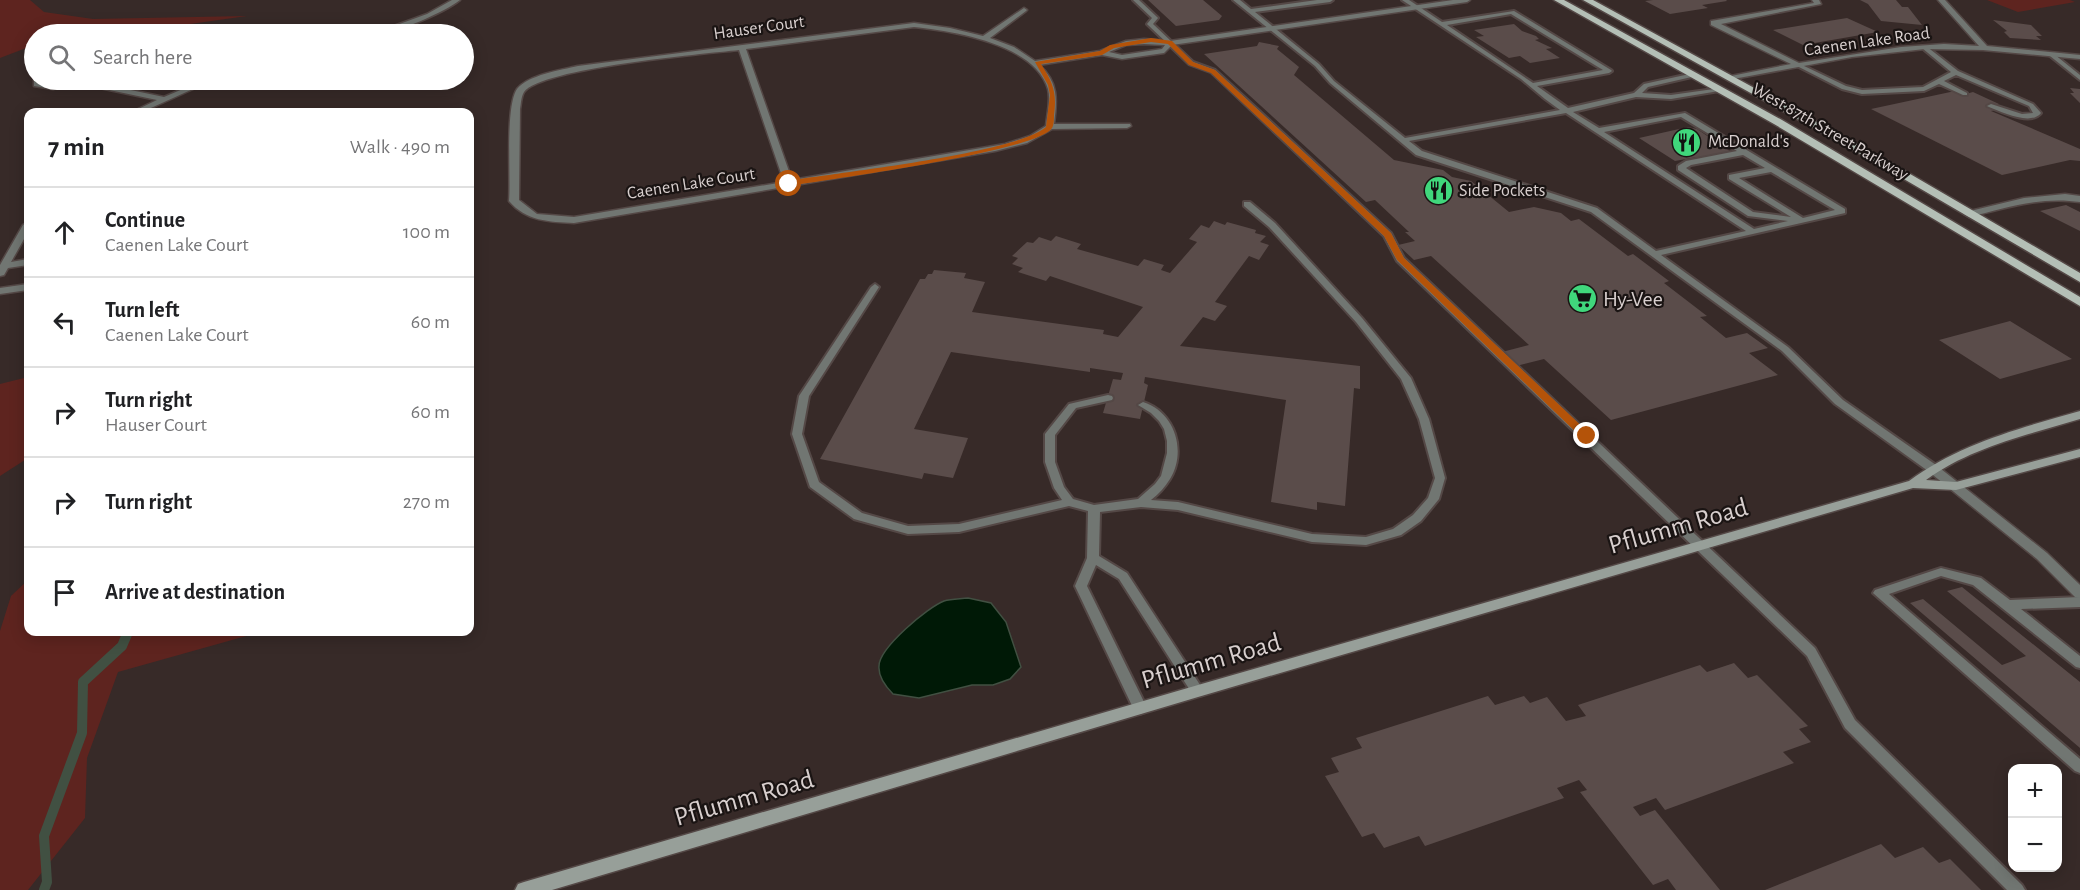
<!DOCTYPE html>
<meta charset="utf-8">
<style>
:root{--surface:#fff;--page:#f2f2f2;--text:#202124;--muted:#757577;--line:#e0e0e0}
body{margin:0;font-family:"Alegreya Sans",sans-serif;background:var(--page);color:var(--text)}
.controls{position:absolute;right:18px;bottom:18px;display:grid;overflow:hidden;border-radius:12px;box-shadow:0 3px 15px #0003}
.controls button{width:54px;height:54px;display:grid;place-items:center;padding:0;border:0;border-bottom:2px solid var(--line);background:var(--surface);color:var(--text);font:30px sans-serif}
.stop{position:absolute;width:18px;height:18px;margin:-14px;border:4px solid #b45309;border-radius:50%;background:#fff}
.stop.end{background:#b45309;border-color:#fff;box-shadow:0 2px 6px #0008}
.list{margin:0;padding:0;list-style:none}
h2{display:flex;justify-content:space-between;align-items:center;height:78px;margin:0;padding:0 24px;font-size:26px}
h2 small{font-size:20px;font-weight:400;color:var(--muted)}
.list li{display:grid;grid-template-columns:39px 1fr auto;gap:18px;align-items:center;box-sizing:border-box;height:90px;padding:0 24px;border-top:2px solid var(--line)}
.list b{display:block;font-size:22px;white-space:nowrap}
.list p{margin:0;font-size:20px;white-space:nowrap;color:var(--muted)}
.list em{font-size:20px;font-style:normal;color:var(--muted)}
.icon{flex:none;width:33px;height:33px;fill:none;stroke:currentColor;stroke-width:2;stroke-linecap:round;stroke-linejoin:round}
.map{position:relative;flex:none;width:2080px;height:890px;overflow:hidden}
.search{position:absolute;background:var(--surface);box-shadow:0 3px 15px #0003;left:24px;top:24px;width:450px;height:66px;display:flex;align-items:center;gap:15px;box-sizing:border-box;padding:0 21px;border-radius:33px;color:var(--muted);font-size:22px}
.panel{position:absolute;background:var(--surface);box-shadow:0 3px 15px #0003;left:24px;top:108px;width:450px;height:528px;border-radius:12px}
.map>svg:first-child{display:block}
.green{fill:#5e241f}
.water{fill:#001906;stroke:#415042;stroke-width:1.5}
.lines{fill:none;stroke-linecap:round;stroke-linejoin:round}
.stream{stroke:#415042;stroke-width:10}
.building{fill:#5a4c4a}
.service-casing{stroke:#544846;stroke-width:4}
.minor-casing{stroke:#544846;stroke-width:3}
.secondary-casing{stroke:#544846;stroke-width:3}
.primary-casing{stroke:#544846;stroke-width:3}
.service{fill:#717672;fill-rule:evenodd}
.minor{fill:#717672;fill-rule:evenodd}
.secondary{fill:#979f99;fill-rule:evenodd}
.primary{fill:#b4bfb6;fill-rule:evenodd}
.route{fill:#b45309}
.labels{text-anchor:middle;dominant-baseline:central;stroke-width:4.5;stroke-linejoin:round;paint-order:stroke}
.far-street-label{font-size:18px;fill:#d8cfce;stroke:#1a1413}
.far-poi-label{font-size:18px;fill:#d8cfce;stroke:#1a1413;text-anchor:start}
.poi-label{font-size:22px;fill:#d8cfce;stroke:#1a1413;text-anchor:start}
.near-street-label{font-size:27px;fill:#d8cfce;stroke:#1a1413}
</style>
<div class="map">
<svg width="2080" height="890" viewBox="0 0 2080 890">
<rect width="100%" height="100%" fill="#372a28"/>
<path class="green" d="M0,0h30l14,12 49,7 154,-3 -128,18h-85v11l-34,13z
M1987,0h83l5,2 -57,10z
M28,377v81l-28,18v-92z
M28,580v52h232l-142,40 -31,86 -2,60 -57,72h-28v-259l11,-35z"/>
<path class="water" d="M968,598l23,5 15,19 15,45 -11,12 -17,6h-21l-53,13 -26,-4c-7,-7 -15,-17 -14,-28 0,-18 49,-59 65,-65 7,-2 16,-2 24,-3z"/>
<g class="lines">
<path class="stream" d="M44,890l3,-8 -3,-46 38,-103 1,-51 39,-36 6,-14"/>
</g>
<path class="building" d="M1148,0h55l19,16 -3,4 -43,6z
M1653,0h73l1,1 -25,4 6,3 -38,6 -25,-13z
M1860,0h36l6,7h6l14,18 -41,-4 -13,-17z
M1847,18l31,14 -75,13 -30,-15z
M1993,20l38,5 11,11h-6l5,4 -31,-2 -6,-6 3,-1z
M1514,24l8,7 14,5 3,3 -4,1 17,8 -6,1 14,9 -30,5 -10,-7 -11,2 -33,-21 8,-1 -10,-6z
M1259,42l20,4 -2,3 22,18 -5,8 100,85 49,10 9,7 19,4 38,31 25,-5 27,6 10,8 8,-2 49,37 5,-2 36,27 -5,2 43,33 -7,1 26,21 21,-5 21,15 -19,5 29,22 -167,45 -67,-61 -28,7 -14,-14 27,-7 -98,-89 -17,4 -16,-15 17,-4 -10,-9h4l-34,-32 -9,2 -162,-148 53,-8z
M2070,88l10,1v14l-10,-10h4z
M1955,91l7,4 11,-3 26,12 -10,3 7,3 -5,1 89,38v12l-10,-1 -68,15 -131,-66z
M1688,127l9,2 37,25 -32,6 -5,-3 -22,4 -36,-23z
M2066,205l14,7v19l-40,-20z
M1214,221l11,4 2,-3 29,8 -1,3 11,3 -6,6 9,3 -10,15 -10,-4 -34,46 12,4 -12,15 -12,-4 -23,29 180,20v23l-6,-1 -9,118 -28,-4v8l-46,-8 15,-102 -141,-23 -1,6 4,2 -8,34 -37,-6 10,-34 8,1 2,-7 -33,-5v4l-139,-20 -37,77 54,9 -15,40 -29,-5 -2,6 -102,-20 100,-180h5l3,-5h4l2,-4 32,3 -2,5 21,4 -13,30 132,18 -1,4 15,3 25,-30 -93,-31 -4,5 -28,-9 5,-4 -11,-4 6,-6 -6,-2 15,-14 6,1 6,-6 12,4 5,-5 25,8 -4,5 61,17 6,-7 20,6 -3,5 9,3 27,-31 -8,-3 12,-14 8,3z
M2010,321l62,38 -72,20 -61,-39z
M1962,587l118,95v66l-170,-145 13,-4 79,66 24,-9 -79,-65z
M1734,663l14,15 9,-3 51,51 -9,3 12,13 -28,10 11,11 -129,47 -9,-12 -23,9 7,9 15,-6 65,80h-44l-8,-11 -15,6 -73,-93 7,-2 -8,-10 -22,8 7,10 -139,48 -6,-10 -35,12 -10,-15 -12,4 -37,-61 14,-4 -8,-14 31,-10 -6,-10 132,-42 7,9 29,-9 6,7 17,-6 19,24 20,-5 -8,-11 122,-40 7,7z
M1881,844l14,14 28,-11 16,16 11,-4 31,31h-216z"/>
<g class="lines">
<defs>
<path id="service" d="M1133,0h6l18,17 1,1 -5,6 40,38 22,8 176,163 13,25 411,390 40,72 167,165 3,5h-18l-162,-162 -38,-72 -410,-395 -13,-25 -173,-164 -22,-8 -41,-39 -1,-1 5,-6z
M1233,0h7l11,9 66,-9h16l-3,2 -75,10 64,52 15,17 71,57 155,-28 -15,-11 -24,-20 -119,-79h7l33,22 72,-11 97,59 1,1 -3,2 -72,13 31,22 66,-15 10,-9 50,-11 2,1v2l-48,11 -6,6 29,2 50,-7 1,1 -3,2 -48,8 -35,-2 -63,15 26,16 86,-15 160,96v4l-184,42 127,92 55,53 93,65 1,3 -1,3h-8l-93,-67 -53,-53 -191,-139 -175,-57 -86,-72 -15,-17zM1511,14l92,56 -70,13 -86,-58zM1566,113l180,118 -90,20 -59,-43 -175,-57 -13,-10zM1681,117l56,34 -51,10 -8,5v4l70,46 40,5 -34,8 -150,-97zM1743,155l22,13 -36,7v4l62,38 -38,-5 -67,-44 5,-3zM1771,172l64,38 -32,8 -64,-40z
M1922,46h4l32,25 75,33 8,9c-10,13 -39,-1 -52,-6l-2,-1 4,-2 31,10 11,-1 -4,-7 -73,-31 -12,6 23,12v2h-4l-24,-11 -15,7 -62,3 -20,-5 -45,-23 5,-1 44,21 16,4 61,-3 28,-15 -29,-24z
M2050,54h4l26,21v5l-30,-24z
M1244,202h6l25,21 87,95 49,60 18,41 16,59 -6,21 -18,22 -20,14 -35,10 -54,-3 -134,-32 -37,-3 -41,5 -1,44 28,17 77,118 -1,4 -5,1 -5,-1 -74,-116 -23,-14 -9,21 60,122 -2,4 -5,2 -5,-2 -60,-126 12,-28 1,-47 -19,-5 -110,26 -51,2 -54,-15 -44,-32 -18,-53 7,-38 72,-109 4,-3 4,3 -70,109 -7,38 17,48 43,31 46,13 51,-2 103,-24 -8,-12 -9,-26v-28l24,-30 39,-9 4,1 1,2 -1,2 -36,8 -21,27v27l9,25 9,12 21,6 44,-6 17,-15 6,-8 6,-23v-12l-3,-12 -5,-8 -8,-8 -13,-8 5,-3c32,10 44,49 27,77 -5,8 -11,15 -19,21l27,2 134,32 54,3 27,-8 20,-14 15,-17 7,-20 -16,-59 -18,-40 -45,-57 -87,-95 -25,-21z
M1941,568l40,10 29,22 70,-3v10l-59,2 59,47v12l-4,-1 -103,-82 -32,-9 -52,18 191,165v14l-5,-2 -202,-178 2,-3z"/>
<path id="minor" d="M452,0h8c-15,12 -69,36 -88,34l55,-20z
M1453,0h17l-3,2 -295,43 -8,8 -42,6 -20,-4 -63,10c20,17 18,36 15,59h76l1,2 -4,2 -75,1 -25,14 -32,8 -421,72c-25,-1 -48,-2 -65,-22 2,-24 -4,-94 8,-112 11,-14 44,-19 61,-23l336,-43 36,5 33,8 41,-28 3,2 -1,1 -36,27 24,9 21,14 65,-10 26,-10 18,-2 26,2zM914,27c39,4 121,17 134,62 3,12 -1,25 -2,37l-16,10 -25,8 -213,36 -46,-131zM1144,44l21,1 -3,4 -40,6 -13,-3 17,-7zM739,50l45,132 -210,35 -37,-3 -18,-14 1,-91c1,-5 1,-12 4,-17 18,-24 178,-38 215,-42z
M1812,0h7l2,4 -100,20 78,39 102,-16 43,-3 35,2 -41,-46h7l42,46 93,9v4l-97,-9 -58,-1 -73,8 -124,23 -1,-2 4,-2 60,-12 -80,-39v-4l103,-18z
M34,80h8l-1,2c15,3 27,-2 42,-2l81,17 40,-17h9l-71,32h-10l25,-12 -81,-17 -23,6 -19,-3z
M2065,194l15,2v6c-39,-6 -74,6 -111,15l-5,-3 2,-2 58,-14z
M28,222v10l-17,30 17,-3v6l-20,3 -4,7 -4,1v-11l23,-40z
M28,284v6l-28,4v-6z
M1932,464l4,1 111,88 33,32v13l-5,-1 -38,-38 -109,-88 -2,-3 2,-3z"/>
<path id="secondary" d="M2080,411v8c-52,16 -109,28 -154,61l30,2 124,-33v8l-124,33 -43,-2 -715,209 -646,193h-37l3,-6 6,-2 674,-197 711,-204c50,-37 111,-53 171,-70z"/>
<path id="primary" d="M1554,0h10l218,120 298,177v9l-306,-182z
M1583,0h10l288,157 199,116v9l-207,-121z"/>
</defs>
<use href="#service" class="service-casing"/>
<use href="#minor" class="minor-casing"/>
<use href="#secondary" class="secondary-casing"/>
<use href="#primary" class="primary-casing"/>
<use href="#service" class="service"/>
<use href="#minor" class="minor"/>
<use href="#secondary" class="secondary"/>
<use href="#primary" class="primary"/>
</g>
<path class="route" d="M1151,38l21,3 21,21 22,8 176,163 13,25 186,176v5h-7l-186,-179 -13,-24 -173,-163 -22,-8 -21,-21 -17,-2 -37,6 -12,7 -61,9c12,19 16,28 13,51 0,4 0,10 -2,13 -13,23 -226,52 -263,58l-4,-2c13,-7 35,-7 50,-10 41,-6 185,-24 211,-47l4,-32 -2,-10 -13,-23 65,-11 10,-6z"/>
<defs>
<symbol id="restaurant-disc" viewBox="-11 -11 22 22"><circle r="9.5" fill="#40d77c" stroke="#1a1413"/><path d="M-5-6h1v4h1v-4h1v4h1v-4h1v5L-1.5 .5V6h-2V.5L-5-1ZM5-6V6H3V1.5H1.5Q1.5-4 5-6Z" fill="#111"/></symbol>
<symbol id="supermarket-disc" viewBox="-11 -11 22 22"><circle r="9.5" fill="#40d77c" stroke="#1a1413"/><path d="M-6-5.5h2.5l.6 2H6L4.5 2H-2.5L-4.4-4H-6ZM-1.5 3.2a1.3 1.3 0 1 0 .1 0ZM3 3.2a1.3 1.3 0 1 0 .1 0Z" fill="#111"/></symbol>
</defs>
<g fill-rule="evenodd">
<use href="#restaurant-disc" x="1670" y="126" width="33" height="33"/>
<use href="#restaurant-disc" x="1422" y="174" width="33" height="33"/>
<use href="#supermarket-disc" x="1566" y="282" width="33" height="33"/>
</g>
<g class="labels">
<g class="far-street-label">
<text transform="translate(759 28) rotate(-8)">Hauser Court</text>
<text transform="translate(1867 42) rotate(-8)">Caenen Lake Road</text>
<text transform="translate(1830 132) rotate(30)">West 87th Street Parkway</text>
<text transform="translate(691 184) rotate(-9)">Caenen Lake Court</text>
</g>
<g class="far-poi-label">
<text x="1708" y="142">McDonald's</text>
<text x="1459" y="191">Side Pockets</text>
</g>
<g class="poi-label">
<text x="1603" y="299">Hy-Vee</text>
</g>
<g class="near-street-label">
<text transform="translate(1678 526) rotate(-16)">Pflumm Road</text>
<text transform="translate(1211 661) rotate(-16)">Pflumm Road</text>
<text transform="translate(744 798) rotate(-16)">Pflumm Road</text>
</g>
</g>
</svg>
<div class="controls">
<button>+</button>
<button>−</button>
</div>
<div class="stop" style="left:789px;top:184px"></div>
<div class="stop end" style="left:1587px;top:436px"></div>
<div class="search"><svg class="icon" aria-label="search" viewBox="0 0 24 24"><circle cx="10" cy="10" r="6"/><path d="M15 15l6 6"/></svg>Search here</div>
<section class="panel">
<h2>7 min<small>Walk · 490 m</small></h2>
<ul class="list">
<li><svg class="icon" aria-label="ahead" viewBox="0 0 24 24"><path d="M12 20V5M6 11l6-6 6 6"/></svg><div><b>Continue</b><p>Caenen Lake Court</p></div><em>100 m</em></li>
<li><svg class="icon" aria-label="left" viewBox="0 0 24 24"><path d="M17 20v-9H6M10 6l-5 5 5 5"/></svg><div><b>Turn left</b><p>Caenen Lake Court</p></div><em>60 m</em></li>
<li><svg class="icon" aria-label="right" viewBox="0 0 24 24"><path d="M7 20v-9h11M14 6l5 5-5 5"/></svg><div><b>Turn right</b><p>Hauser Court</p></div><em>60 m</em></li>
<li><svg class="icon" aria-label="right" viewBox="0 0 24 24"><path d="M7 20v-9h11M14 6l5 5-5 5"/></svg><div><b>Turn right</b></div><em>270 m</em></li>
<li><svg class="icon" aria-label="arrive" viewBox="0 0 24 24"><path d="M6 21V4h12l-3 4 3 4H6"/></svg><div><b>Arrive at destination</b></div></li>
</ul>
</section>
</div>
